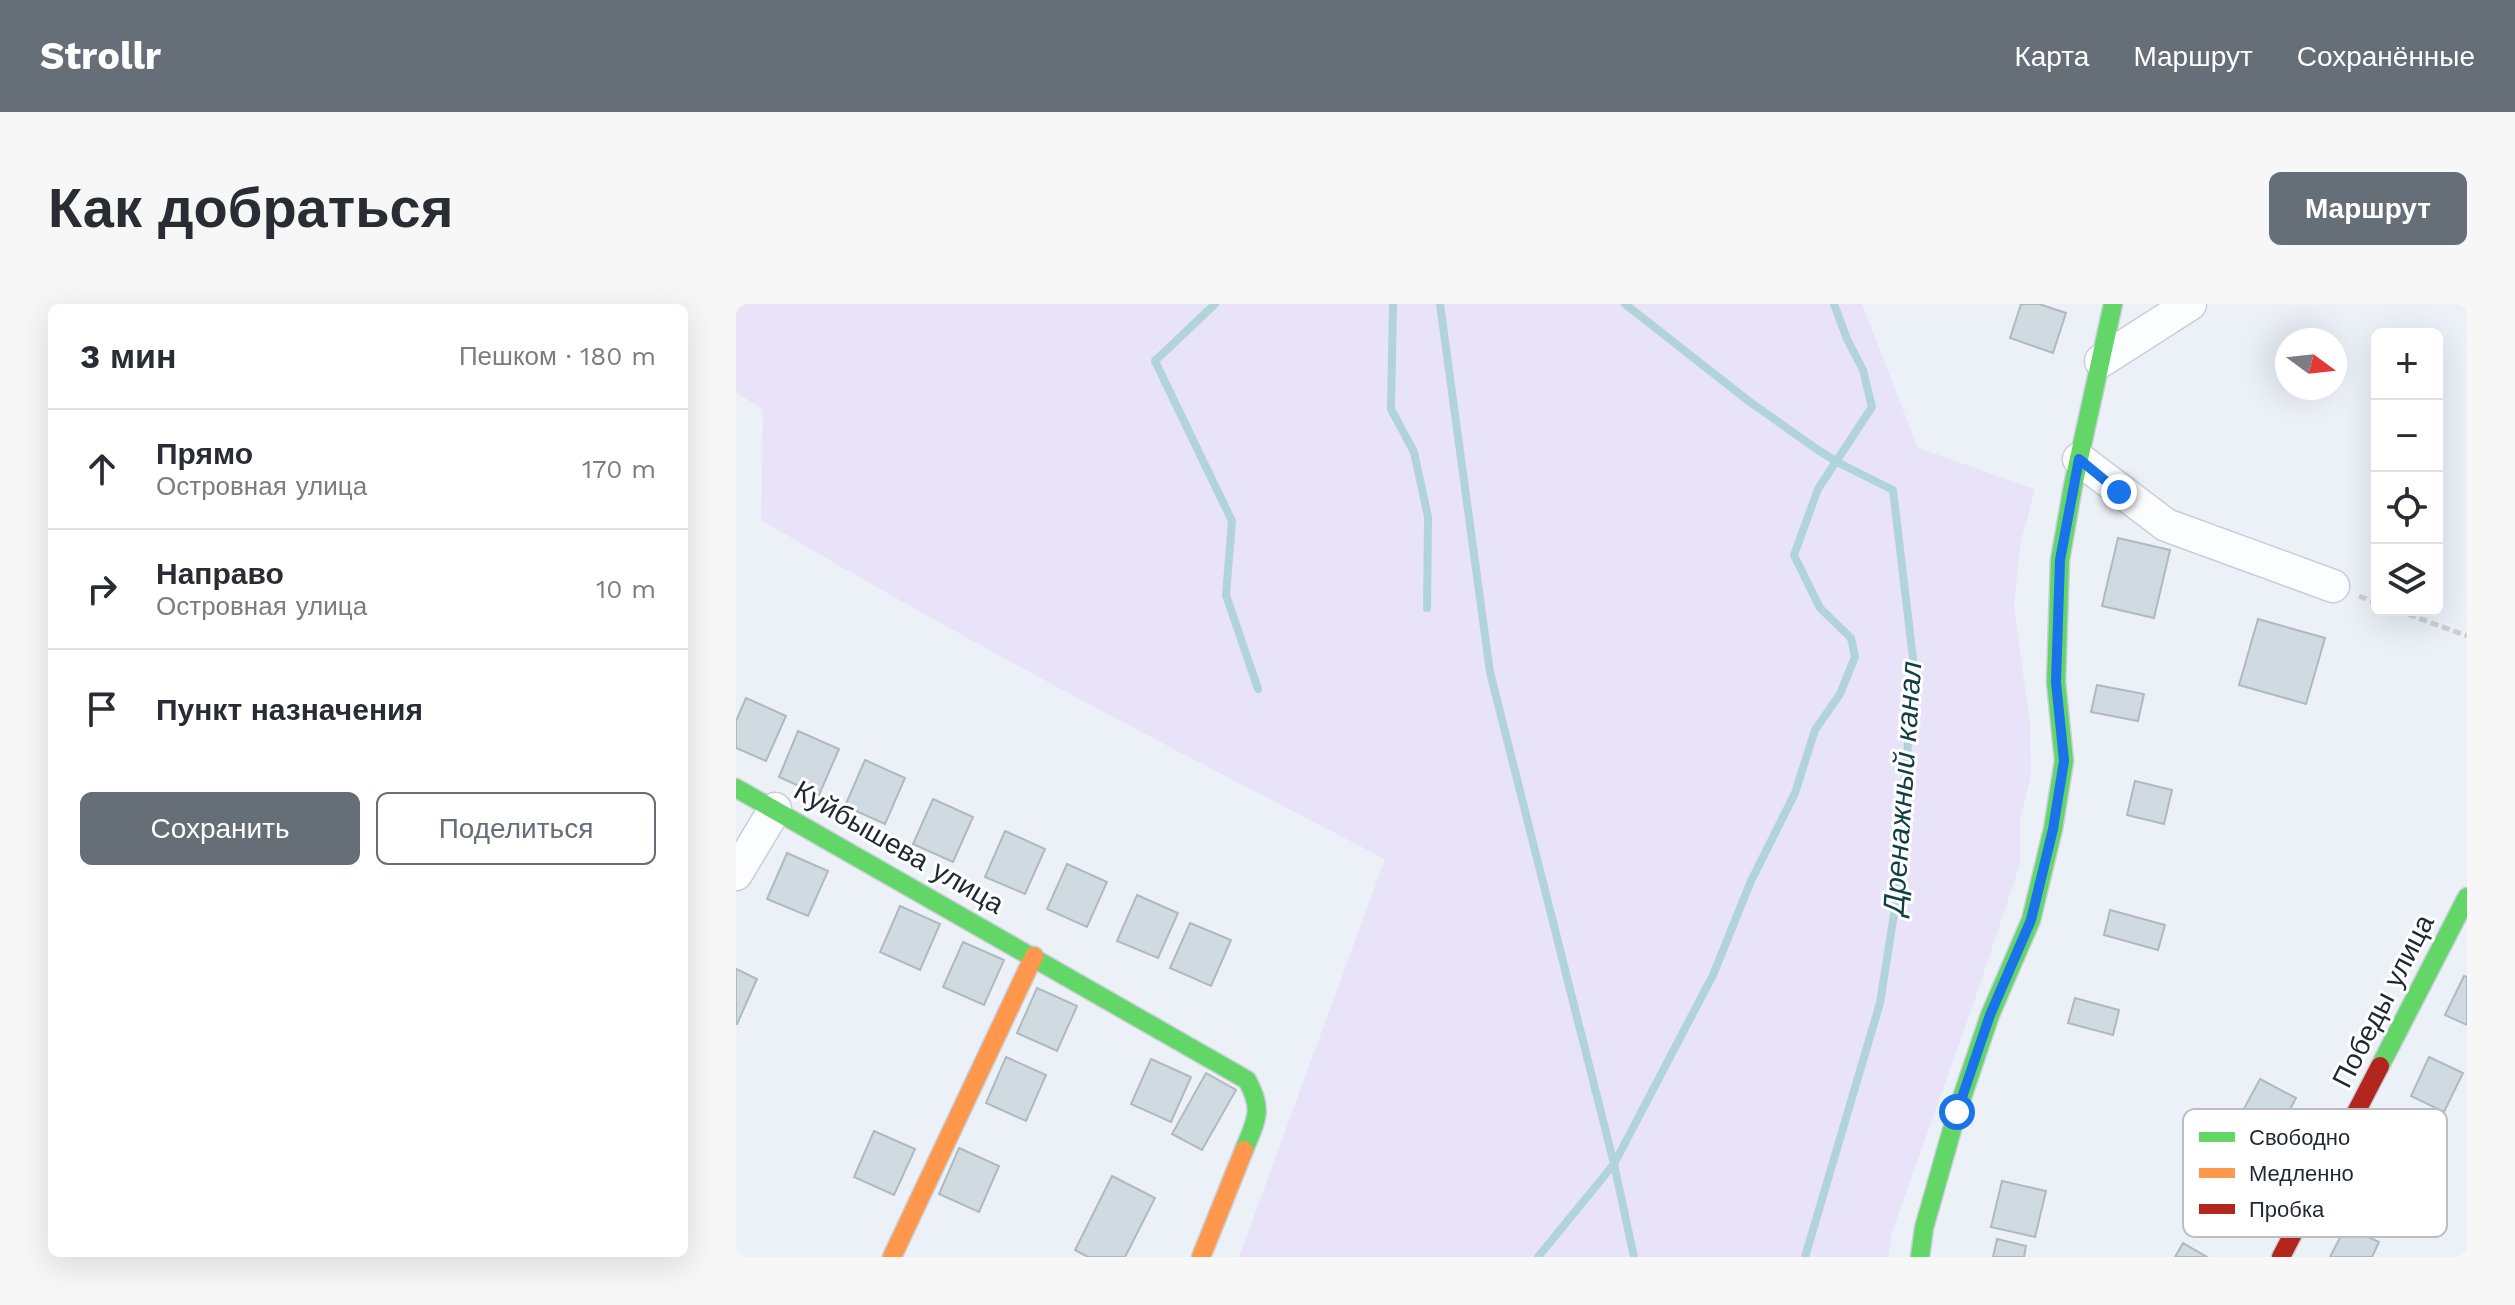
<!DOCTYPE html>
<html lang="ru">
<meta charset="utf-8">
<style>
:root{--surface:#fff;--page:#f7f7f7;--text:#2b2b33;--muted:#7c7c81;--line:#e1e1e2;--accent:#666e78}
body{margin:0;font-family:"Work Sans",sans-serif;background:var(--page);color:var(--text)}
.controls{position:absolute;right:24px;top:24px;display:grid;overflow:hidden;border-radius:12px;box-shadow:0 8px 32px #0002}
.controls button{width:72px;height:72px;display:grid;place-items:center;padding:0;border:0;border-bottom:2px solid var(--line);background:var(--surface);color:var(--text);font:40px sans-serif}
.compass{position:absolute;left:1539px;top:24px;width:72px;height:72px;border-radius:50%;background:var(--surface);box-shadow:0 8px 32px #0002;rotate:105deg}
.stop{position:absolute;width:24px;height:24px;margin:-18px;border:6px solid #1a73e8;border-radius:50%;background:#fff}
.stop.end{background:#1a73e8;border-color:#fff;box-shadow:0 2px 8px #0008}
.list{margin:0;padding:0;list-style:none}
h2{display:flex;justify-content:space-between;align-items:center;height:104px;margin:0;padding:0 32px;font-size:34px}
h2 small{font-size:26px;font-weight:400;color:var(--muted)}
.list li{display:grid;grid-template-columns:52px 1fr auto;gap:24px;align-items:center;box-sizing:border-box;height:120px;padding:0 32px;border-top:2px solid var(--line)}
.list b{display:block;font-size:30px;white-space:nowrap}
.list p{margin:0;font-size:26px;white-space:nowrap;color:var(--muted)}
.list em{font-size:26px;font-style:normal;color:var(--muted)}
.actions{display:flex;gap:16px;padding:24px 32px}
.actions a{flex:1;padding:18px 0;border:2px solid var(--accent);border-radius:12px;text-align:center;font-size:28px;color:var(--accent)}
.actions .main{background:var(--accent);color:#fff}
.icon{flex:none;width:44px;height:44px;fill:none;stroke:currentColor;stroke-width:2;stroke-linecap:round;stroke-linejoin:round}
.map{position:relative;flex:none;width:1731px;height:953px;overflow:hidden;border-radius:12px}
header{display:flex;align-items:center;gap:48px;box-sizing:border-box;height:112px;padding:0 40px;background:var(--accent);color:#fff}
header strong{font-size:38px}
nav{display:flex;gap:44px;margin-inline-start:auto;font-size:28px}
.intro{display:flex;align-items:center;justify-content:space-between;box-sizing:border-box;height:192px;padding:0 48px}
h1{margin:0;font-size:56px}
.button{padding:20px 36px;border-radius:12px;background:var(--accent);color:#fff;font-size:28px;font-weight:700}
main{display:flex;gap:48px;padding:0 48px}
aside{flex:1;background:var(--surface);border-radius:12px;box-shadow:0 8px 32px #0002}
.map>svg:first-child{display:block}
.green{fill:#e8e3f9}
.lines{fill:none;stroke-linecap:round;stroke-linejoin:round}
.stream{stroke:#b0d4d9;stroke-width:8}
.building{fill:#d0dbe1;stroke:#b0b9bf;stroke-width:2}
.street-casing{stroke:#c8cfd8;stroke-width:35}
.fast-casing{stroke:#c8cfd8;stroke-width:21}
.slow-casing{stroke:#c8cfd8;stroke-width:21}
.jam-casing{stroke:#c8cfd8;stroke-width:21}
.path{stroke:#cdcfd1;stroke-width:5;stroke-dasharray:8 4;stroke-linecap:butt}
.street{stroke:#fcfdfe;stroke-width:32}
.fast{stroke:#63d668;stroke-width:18}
.slow{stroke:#ff974d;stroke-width:18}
.jam{stroke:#b3261e;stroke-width:18}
.route{stroke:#1a73e8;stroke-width:10}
.labels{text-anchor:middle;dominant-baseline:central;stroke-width:6;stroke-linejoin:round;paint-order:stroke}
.street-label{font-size:28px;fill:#1f2833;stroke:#fff}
.water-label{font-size:30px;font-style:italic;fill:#103f43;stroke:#fff}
.key{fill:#fff;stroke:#bcbec2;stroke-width:2}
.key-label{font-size:22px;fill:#1f2833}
</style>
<header>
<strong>Strollr</strong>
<nav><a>Карта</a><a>Маршрут</a><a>Сохранённые</a></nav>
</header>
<div class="intro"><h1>Как добраться</h1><a class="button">Маршрут</a></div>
<main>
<aside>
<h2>3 мин<small>Пешком · 180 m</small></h2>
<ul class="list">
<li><svg class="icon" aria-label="ahead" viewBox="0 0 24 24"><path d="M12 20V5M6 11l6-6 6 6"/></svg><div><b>Прямо</b><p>Островная улица</p></div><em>170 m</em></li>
<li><svg class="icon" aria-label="right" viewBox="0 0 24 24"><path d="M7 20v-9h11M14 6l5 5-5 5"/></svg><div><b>Направо</b><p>Островная улица</p></div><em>10 m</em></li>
<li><svg class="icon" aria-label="arrive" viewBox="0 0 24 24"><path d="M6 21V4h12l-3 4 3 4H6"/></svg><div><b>Пункт назначения</b></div></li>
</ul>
<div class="actions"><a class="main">Сохранить</a><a>Поделиться</a></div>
</aside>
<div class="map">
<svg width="1731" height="953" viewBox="0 0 1731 953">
<rect width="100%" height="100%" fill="#ebf1f7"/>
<path class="green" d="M0,0h1126l56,144 117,41 -15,56 -6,62 16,115 1,52 -11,46v44l-47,141 -81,227 -4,25h-649l146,-398c-210,-109 -421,-218 -624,-339l2,-110 -27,-18z"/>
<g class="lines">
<path class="stream" d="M479,0l-60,57 77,160 -6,74 32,94
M657,0l-2,105 23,43 14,65 -1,91
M704,0l50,368 124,492 20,93
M889,0l125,98 68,48 19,12 56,28 21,177 -19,241 -15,95 -75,254
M802,953l76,-93 99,-189 38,-94 44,-88 20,-63 25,-36 15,-37 -4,-19 -31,-30 -26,-53 24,-66 54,-82 -9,-37 -16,-31 -13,-35"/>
</g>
<path class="building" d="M1285,0h18l27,9 -13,40 -43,-15z
M1382,234l52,12 -16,68 -52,-12z
M1522,315l67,19 -19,66 -67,-19z
M1361,381l47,9 -6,27 -47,-9z
M10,394l40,18 -20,45 -30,-13v-27z
M62,427l41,18 -20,46 -40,-18z
M129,456l40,18 -20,46 -40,-18z
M1399,477l37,9 -8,34 -37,-9z
M197,495l40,18 -20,45 -40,-18z
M269,527l40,18 -20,45 -40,-17z
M51,549l41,18 -20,45 -41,-17z
M331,560l40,18 -20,45 -40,-18z
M401,591l41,18 -20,45 -41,-17z
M164,602l40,18 -20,46 -40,-18z
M1374,606l55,15 -7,25 -54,-15z
M454,619l41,17 -20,46 -41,-18z
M227,638l41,18 -20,45 -41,-18z
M0,665l21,10 -20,45h-1z
M1728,672l3,1v48l-22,-10z
M301,684l40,18 -20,45 -40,-18z
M1339,694l44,12 -6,25 -45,-12z
M270,753l40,18 -20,46 -40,-18z
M1693,753l34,16 -19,39 -33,-16z
M415,755l40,18 -20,45 -40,-18z
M470,769l30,17 -34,60 -30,-16z
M1524,775l36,19 -18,35 -37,-19z
M138,827l41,18 -21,46 -40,-18z
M223,844l40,18 -20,46 -40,-18z
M376,872l43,22 -30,59h-37l-13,-7z
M1266,877l44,10 -11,46 -44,-10z
M1610,922l33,16 -7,15h-42z
M1261,935l29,7 -2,11h-31z
M1447,939l24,14h-32z"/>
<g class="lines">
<defs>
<path id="street" d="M1365,57l89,-57
M1343,155l87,66 167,61
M0,570l39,-65"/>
<path id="fast" d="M0,484l511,292c17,31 9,40 -3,70
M1644,762l87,-169
M1184,953l4,-29 33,-116 33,-97 41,-95 22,-91 11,-68 -8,-79 4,-122 13,-74 40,-182"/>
<path id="slow" d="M156,953l142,-301
M465,953l43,-107"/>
<path id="jam" d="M1545,953l99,-191"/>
</defs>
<use href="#street" class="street-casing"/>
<use href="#fast" class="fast-casing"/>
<use href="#slow" class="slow-casing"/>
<use href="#jam" class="jam-casing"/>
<path class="path" d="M1623,292l18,7
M1661,306l70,26"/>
<use href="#street" class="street"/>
<use href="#fast" class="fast"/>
<use href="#slow" class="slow"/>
<use href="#jam" class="jam"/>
</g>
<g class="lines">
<path class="route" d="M1221,808l33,-97 41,-95 22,-91 11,-68 -8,-79 4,-122 19,-101 40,33"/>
</g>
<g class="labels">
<g class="street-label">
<text transform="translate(163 543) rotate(30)">Куйбышева улица</text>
<text transform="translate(1647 697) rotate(-63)">Победы улица</text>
</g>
<g class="water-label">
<text transform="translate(1166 484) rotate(-86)">Дренажный канал</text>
</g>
</g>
<rect x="1447" y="805" width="264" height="128" rx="12" class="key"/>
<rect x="1463" y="828" width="36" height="10" fill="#63d668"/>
<rect x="1463" y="864" width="36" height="10" fill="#ff974d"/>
<rect x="1463" y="900" width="36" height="10" fill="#b3261e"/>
<g class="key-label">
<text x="1513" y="841">Свободно</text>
<text x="1513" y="877">Медленно</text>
<text x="1513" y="913">Пробка</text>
</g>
</svg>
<div class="controls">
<button>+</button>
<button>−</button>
<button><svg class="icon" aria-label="locate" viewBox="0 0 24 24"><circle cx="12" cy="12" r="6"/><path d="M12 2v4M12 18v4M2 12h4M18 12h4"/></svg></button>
<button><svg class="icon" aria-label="layers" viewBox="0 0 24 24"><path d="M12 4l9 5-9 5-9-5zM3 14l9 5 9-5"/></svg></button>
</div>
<svg class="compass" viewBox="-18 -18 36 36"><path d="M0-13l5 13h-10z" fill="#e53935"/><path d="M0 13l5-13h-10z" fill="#7c7c81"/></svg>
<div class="stop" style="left:1221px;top:808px"></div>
<div class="stop end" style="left:1383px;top:188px"></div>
</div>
</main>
